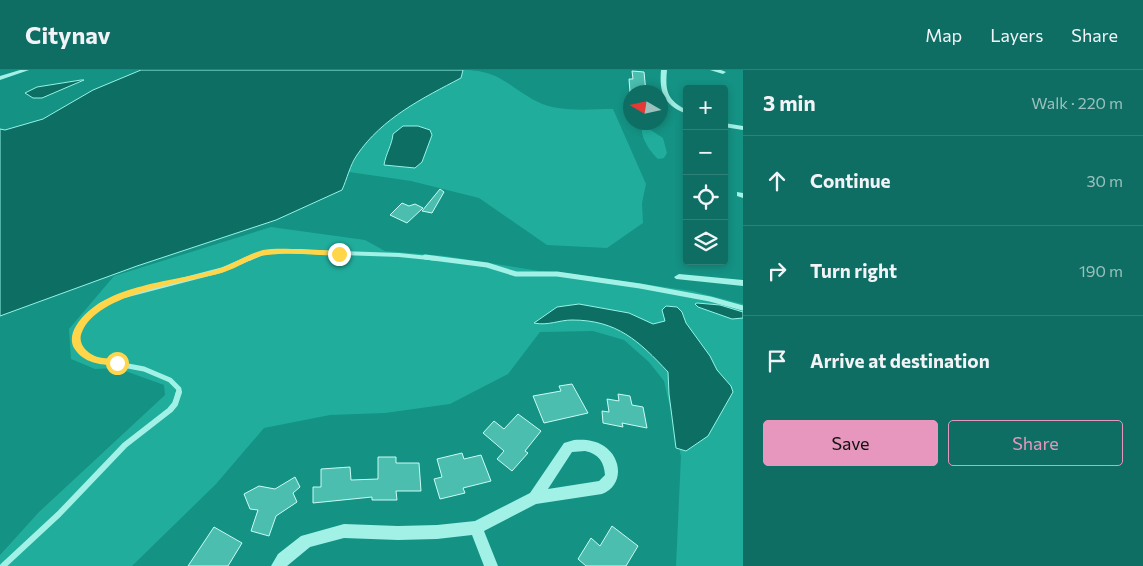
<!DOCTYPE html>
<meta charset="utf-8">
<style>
:root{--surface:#0f6e63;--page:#187369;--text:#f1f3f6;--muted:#9bc0be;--line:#2f8178;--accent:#e797bd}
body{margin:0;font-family:Commissioner,sans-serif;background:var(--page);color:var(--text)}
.controls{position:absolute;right:15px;top:15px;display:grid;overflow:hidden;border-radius:5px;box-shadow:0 2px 8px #0003}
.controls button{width:45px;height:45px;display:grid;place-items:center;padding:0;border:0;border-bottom:1px solid var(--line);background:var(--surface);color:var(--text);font:25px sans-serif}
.compass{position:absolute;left:623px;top:15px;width:45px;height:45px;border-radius:50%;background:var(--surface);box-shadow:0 2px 8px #0003;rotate:279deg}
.stop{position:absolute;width:15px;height:15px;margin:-11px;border:4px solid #ffd54a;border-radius:50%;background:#fff}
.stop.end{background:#ffd54a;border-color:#fff;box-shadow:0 1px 5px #0008}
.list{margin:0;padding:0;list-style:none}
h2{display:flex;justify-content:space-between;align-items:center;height:65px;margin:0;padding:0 20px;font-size:21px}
h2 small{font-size:16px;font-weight:400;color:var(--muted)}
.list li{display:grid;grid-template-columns:32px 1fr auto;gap:15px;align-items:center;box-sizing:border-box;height:90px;padding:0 20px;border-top:1px solid var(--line)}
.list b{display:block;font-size:19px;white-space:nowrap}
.list em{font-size:16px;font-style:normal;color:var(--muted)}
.actions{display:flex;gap:10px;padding:15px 20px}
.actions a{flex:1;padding:11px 0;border:1px solid var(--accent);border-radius:5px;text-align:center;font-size:18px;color:var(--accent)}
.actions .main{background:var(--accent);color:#111}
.icon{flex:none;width:28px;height:28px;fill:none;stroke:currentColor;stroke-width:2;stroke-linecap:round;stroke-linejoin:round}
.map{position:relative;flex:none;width:743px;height:496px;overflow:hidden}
header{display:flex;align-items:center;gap:30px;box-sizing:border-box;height:70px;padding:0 25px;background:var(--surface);border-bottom:1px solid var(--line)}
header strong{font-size:24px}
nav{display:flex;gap:28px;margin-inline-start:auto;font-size:18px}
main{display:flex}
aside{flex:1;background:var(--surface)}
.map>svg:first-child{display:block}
.green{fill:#20ad9c}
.water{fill:#0d6e64;stroke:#94f4e7}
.building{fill:#4bbeb0;stroke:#c9fcf6}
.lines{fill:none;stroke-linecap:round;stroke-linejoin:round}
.service-far2{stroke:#a2f1e7;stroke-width:4}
.service-far1{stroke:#a2f1e7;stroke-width:5}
.service{stroke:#a2f1e7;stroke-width:6}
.minor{fill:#a2f1e7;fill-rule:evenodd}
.route{fill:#ffd54a}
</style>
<header>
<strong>Citynav</strong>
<nav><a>Map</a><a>Layers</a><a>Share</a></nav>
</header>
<main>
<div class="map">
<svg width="743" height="496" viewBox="0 0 743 496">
<rect width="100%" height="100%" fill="#149284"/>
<path class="green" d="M463,0c37,0 44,16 73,31 23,12 52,8 77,8l33,75 -4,19 1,20 -36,25 -60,-3 -68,-47 -68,-17 -62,-9c7,-16 18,-35 32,-47 20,-17 56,-35 80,-47z
M642,56l4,1 17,11 4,15 -3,5 -6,1c-8,-7 -18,-22 -16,-33z
M271,157l94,13 20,11 60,5 94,15 28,2 125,18 51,13v262h-67l5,-110 -17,-75 -15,-19 -25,-22 -31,-9 -53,1 -32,42 -58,30 -65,9 -55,2 -66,13 -48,56 -84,82h-132v-11l39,-43 126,-117 -1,-10 -47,-17 -22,1 -24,-10 -2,-30 45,-53z"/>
<path class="water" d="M141,0h322l-2,8c-38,20 -79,40 -104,77 -7,10 -10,24 -15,35l-66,30 -139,46 -137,50v-187l5,1 38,-11 50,-29z
M81,10h3l-42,18h-9l-8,-5 12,-6z
M403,56h15l12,4 2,5 -10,27 -7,6 -31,-3c2,-12 8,-20 9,-31z
M697,233l23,2 23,7v6l-11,1 -34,-12 -3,-3z
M579,234l50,9 24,11 12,-3 -3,-11 4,-4 11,1 5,5 4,11 24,33 7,14 14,16 2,6 -25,44 -22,15 -10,-3 -7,-54 -1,-22c-29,-31 -51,-52 -96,-52 -13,0 -24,6 -38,3l23,-16z"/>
<path class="building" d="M632,1l12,1 2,20h-16l-1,-13h4z
M440,119l4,3 -12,21 -10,-2z
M402,133l7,3 6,-2 8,4 -16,15 -17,-8z
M572,314l16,29 -44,10 -11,-27 28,-5 -2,-5z
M618,324l12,2 2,9 11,2 4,21 -25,-5 1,4 -20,-4 -1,-12 7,1 -2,-13 12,2z
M518,344l23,17 -16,20 3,2 -16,18 -15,-12 7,-8 -21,-18 11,-12 10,8z
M462,383l2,6 17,-4 10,26 -28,7 2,5 -25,6 -6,-20 8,-2 -5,-18z
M378,387h18v6h23l2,28h-25l1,9h-25v-3l-59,6v-16h8v-18l29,-2 1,13 27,-1z
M295,407l5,10 -7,6 4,9 -21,14 -7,20 -18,-5 7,-21 -8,-1 -6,-15 15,-8 16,3z
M612,456l26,20 -12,20h-40l-8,-7 13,-21 9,8z
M214,457l28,16 -14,23h-40z"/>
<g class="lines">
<path class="service-far2" d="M249,189l16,-7 18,-1 116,4 40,4"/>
<path class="service-far1" d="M425,187l62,8 29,9h41l83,12 70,13 33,9
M178,324l1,-5 -9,-9 -26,-11 -48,-9 -9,-4 -10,-11 -1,-8 9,-18 16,-14 17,-8 104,-27 30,-13"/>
<path class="service" d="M3,496l56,-52 66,-69 45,-35 5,-6 4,-12"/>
<path class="minor" d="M20,0h9l-29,10v-4z
M661,0h6c-2,21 0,30 20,40v4c-23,-9 -28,-21 -26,-44z
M710,0h11l5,2 -3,2z
M724,53l19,3v4l-19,-3z
M737,122l6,1v5l-6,-2z
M679,204l64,6v6l-67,-7 -2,-2z
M574,370c10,-1 21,0 30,6 18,12 20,39 -2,48l-66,10 -52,27 14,35h-14l-12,-31 -35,4 -39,1 -54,-2 -34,9 -23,19h-16l7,-12 23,-18 43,-12 54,2 39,-1 38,-4 55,-28 34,-50zM585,381c14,3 19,11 20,24l-6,6 -51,8 24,-37z"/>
</g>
<path class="route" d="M301,179l38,2 4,3 -4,2c-23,-1 -48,-4 -72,-1 -16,2 -30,14 -46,18 -37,10 -123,20 -139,59 -4,9 1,17 9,22 8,6 20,3 29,6v5l-3,1c-17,-2 -33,-2 -43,-18 -4,-7 -2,-16 2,-22 28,-44 100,-43 145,-58 14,-5 27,-14 42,-18 11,-2 26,-1 38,-1z"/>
</svg>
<div class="controls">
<button>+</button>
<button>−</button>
<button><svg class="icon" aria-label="locate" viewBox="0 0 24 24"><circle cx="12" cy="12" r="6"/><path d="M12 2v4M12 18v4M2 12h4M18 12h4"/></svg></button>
<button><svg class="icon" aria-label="layers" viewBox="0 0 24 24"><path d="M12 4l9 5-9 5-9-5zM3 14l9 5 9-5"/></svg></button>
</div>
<svg class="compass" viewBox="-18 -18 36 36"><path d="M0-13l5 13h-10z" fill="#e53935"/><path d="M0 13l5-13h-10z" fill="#9bc0be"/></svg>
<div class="stop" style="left:117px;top:293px"></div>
<div class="stop end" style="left:339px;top:184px"></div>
</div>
<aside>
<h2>3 min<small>Walk · 220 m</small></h2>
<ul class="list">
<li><svg class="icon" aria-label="ahead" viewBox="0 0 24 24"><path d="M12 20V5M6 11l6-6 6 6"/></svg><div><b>Continue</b></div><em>30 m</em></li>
<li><svg class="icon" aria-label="right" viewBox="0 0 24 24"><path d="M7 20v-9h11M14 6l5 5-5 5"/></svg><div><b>Turn right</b></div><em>190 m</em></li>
<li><svg class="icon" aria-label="arrive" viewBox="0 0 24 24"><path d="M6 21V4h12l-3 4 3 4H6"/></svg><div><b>Arrive at destination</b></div></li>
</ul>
<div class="actions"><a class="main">Save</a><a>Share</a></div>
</aside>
</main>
